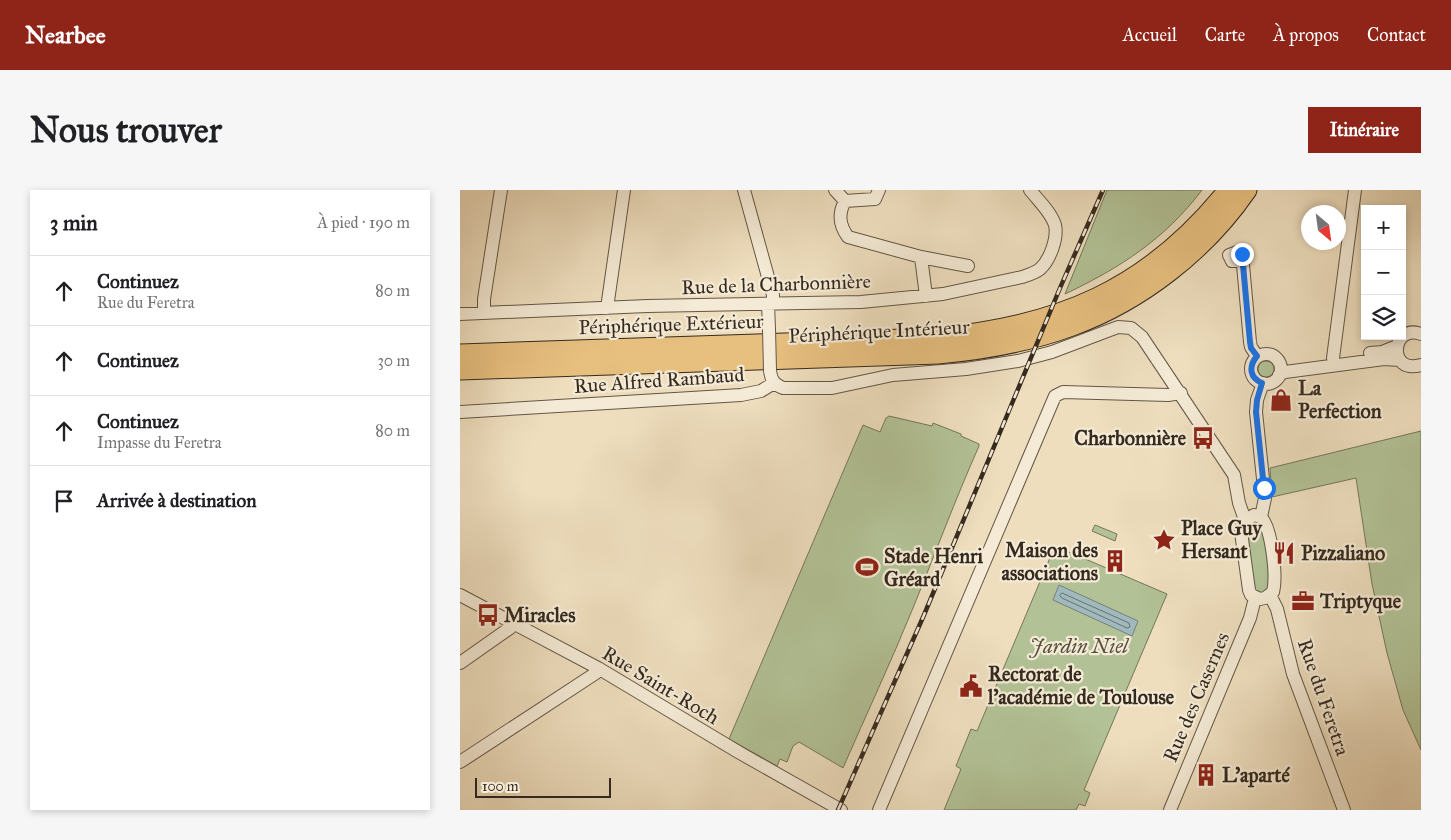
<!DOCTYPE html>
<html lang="fr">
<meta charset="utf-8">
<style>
:root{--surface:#fff;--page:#f6f6f6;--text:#202124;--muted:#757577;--line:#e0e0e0;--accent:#8f2418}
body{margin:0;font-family:"IM FELL Great Primer",serif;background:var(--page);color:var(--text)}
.controls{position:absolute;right:15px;top:15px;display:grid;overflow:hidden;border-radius:0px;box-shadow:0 2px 8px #0003}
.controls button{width:45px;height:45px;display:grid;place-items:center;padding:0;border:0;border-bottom:1px solid var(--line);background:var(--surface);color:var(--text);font:25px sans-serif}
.compass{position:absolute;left:841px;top:15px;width:45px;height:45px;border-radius:50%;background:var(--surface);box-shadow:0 2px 8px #0003;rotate:151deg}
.scale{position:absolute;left:15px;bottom:12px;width:136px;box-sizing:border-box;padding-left:5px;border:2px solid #352a1f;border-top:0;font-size:14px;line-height:18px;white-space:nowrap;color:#352a1f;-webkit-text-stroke:4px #f4ead5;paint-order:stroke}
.stop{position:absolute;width:15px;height:15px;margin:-11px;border:4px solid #1a73e8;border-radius:50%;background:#fff}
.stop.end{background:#1a73e8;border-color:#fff;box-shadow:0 1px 5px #0008}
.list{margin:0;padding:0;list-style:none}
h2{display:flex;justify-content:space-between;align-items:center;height:65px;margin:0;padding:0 20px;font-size:21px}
h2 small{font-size:16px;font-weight:400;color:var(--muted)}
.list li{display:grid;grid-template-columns:32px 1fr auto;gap:15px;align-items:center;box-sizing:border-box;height:70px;padding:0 20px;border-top:1px solid var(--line)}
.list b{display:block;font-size:19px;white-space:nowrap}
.list p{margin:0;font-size:16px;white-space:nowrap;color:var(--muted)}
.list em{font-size:16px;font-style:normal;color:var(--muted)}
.icon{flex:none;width:28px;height:28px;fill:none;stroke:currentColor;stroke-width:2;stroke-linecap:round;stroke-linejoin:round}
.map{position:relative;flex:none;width:961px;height:620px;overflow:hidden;border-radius:0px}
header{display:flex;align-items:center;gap:30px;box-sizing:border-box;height:70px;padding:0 25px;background:var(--accent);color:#fff}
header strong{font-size:24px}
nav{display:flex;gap:28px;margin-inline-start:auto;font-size:18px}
.intro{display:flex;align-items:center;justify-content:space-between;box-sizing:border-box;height:120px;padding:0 30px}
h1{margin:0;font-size:35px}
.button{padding:12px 22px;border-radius:0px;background:var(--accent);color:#fff;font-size:18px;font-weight:700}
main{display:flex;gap:30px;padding:0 30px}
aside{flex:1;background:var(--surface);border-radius:0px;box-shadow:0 2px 8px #0003}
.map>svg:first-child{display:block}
.green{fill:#b2c296;stroke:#74765a}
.water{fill:#a0b9bd;stroke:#75807e}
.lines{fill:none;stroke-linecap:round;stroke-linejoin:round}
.shore{stroke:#6a726e;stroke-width:1}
.minor-casing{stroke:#635747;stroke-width:14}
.highway-casing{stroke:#352a1f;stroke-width:21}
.minor{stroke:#f4ead5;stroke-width:12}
.highway{stroke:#e7bf7f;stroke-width:19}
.rail-casing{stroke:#352a1f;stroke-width:4.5}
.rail{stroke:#f4ead5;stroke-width:2.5;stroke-dasharray:8;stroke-linecap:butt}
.minor-bridge-casing{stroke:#635747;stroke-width:14;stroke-linecap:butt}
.minor-bridge{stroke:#f4ead5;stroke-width:12}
.route{stroke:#1a73e8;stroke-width:6}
.labels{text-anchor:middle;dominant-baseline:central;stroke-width:4.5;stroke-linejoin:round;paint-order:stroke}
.street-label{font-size:20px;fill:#352a1f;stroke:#f4ead5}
.poi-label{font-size:20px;font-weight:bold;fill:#352a1f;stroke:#f4ead5;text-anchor:start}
.park-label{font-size:20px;font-style:italic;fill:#54503d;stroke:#f4ead5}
</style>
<header>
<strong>Nearbee</strong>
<nav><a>Accueil</a><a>Carte</a><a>À propos</a><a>Contact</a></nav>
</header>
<div class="intro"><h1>Nous trouver</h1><a class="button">Itinéraire</a></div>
<main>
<aside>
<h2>3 min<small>À pied · 190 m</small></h2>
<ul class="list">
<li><svg class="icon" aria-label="ahead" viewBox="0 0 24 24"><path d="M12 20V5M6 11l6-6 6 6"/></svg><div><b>Continuez</b><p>Rue du Feretra</p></div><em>80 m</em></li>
<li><svg class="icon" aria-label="ahead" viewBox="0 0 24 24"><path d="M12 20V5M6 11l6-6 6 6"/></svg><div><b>Continuez</b></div><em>30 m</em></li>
<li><svg class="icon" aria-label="ahead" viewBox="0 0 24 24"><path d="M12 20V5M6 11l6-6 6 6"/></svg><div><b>Continuez</b><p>Impasse du Feretra</p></div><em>80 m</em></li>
<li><svg class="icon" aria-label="arrive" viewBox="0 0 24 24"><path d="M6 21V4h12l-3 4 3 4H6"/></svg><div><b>Arrivée à destination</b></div></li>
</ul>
</aside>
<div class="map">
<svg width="961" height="620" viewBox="0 0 961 620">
<rect width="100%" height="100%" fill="#eedebe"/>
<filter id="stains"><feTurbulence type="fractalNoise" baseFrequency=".004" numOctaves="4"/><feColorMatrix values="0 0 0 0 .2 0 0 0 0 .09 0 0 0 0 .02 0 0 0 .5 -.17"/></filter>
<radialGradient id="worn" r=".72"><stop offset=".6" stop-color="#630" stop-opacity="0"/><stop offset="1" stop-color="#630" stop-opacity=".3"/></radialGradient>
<path class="green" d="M647,0h95c-37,49 -82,78 -137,104z
M798 179a8 8 0 1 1 16 0a8 8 0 1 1-16 0Z
M429,226l43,10 1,-3 28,11v2l18,8v2c-24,54 -44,108 -66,162 -22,54 -47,107 -70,160l-44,-26 -6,4 -6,16 -7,-3 -3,7 -48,-27 134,-314 17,7 6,-14z
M961,241v319l-18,-40 -16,-57 -15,-69 -16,-106 -84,19 -2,-29z
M635,335l22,9 -2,7 -23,-10z
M794,337l7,3 4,6 5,51 -9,7 -8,-5 -7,-57 3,-4z
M595,356l112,48 -83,196 6,3 -5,13 -6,-2 -3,6h-132l17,-41 -5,-3 15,-37 6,2z"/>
<path class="water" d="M599,395l79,36 -6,15 -79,-36z"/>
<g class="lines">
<path class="shore" d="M602,403l67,30 1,4 -3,1 -65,-30 -2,-2z"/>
<defs>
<path id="minor" d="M284,0l29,105v9
M375,0l10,11
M419,0l-4,9 -30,2c-7,13 -6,24 3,36l73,20 5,39
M461,67l47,9
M783,73l-2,-2h-9l-3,-6 8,-3 5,2 8,88 1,5 6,9
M308,114l1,25
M147,118l17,-118
M24,123v-14l17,-109
M0,124l187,-8 214,-4 82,-8 79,-17c6,-2 13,-4 18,-8 10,-9 18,-31 15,-44 -4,-13 -17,-25 -25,-35
M961,144c-30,-11 -34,41 0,31
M910,163l12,-1 15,-6
M791 179a15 15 0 1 1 30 0a15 15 0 1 1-30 0Z
M873,168l22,-168
M310,180c1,9 3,14 13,18h49l61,-13 73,-6 52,-8 34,-9 66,-25 13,1 11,9 92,138 5,28 6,17
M819,185l6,-3 99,-13 16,1
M0,222l281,-17 20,-4 13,-8
M794,325l7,2c11,12 16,59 12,75l-8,6 -5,1 -9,-4 -2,-5 -8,-58 2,-10z
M801,327l4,-19 -9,-86 1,-12 6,-17
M0,405l138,73 142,85 101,57
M810,405l7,14 16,65 51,136
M0,473l50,-35 4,-5
M0,572l136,-89 2,-5
M419,620l176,-414 8,-4 105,3 13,-2
M710,620l80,-192 5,-20"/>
<path id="highway" d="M0,164l473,-16c125,-11 215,-48 295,-148
M0,180l478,-16c46,-4 91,-12 134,-28 69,-25 134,-76 175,-136"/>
</defs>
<use href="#minor" class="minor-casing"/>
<use href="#highway" class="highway-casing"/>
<use href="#minor" class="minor"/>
<use href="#highway" class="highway"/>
<defs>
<path id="rail" d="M378,620l86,-195 136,-327 43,-98"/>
</defs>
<use href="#rail" class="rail-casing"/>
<use href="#rail" class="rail"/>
<defs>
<path id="minor-bridge" d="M309,139l1,41"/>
</defs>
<use href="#minor-bridge" class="minor-bridge-casing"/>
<use href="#minor-bridge" class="minor-bridge"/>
</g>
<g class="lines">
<path class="route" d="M782,64l8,88 1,6 6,8c-9,11 -7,22 5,27l-5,17 -1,12 8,76"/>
</g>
<defs>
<symbol id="shop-bare" viewBox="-9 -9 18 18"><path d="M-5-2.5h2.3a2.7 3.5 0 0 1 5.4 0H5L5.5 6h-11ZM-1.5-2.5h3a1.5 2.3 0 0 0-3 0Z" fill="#8f2418" stroke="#f4ead5" stroke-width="2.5" paint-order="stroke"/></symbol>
<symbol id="bus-bare" viewBox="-9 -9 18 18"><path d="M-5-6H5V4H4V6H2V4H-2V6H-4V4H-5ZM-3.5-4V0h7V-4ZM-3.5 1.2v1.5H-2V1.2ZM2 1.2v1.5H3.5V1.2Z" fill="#8f2418" stroke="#f4ead5" stroke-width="2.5" paint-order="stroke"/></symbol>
<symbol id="sight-bare" viewBox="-9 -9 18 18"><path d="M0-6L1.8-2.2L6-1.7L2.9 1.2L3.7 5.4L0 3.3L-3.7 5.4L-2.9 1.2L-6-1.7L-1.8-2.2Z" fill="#8f2418" stroke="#f4ead5" stroke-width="2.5" paint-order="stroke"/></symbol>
<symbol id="restaurant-bare" viewBox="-9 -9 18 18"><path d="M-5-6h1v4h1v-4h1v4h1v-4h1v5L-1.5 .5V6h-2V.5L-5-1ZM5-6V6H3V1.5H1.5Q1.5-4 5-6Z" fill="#8f2418" stroke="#f4ead5" stroke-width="2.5" paint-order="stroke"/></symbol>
<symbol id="building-bare" viewBox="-9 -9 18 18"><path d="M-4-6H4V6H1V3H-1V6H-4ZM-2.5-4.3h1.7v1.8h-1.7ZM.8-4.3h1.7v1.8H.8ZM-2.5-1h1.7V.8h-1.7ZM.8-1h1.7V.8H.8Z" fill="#8f2418" stroke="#f4ead5" stroke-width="2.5" paint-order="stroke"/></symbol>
<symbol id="stadium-bare" viewBox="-9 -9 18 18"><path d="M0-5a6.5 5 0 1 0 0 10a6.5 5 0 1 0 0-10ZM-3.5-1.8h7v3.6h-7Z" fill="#8f2418" stroke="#f4ead5" stroke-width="2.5" paint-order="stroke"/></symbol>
<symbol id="office-bare" viewBox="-9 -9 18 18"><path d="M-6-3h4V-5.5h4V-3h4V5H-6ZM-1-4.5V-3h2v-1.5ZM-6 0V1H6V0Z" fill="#8f2418" stroke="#f4ead5" stroke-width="2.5" paint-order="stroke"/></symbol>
<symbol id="civic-bare" viewBox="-9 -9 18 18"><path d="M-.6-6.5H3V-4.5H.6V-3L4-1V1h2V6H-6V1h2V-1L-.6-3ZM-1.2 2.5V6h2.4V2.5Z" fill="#8f2418" stroke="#f4ead5" stroke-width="2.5" paint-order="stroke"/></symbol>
</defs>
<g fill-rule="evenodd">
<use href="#shop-bare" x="805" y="194" width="32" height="32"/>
<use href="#bus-bare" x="727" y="232" width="32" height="32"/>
<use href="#sight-bare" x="688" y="334" width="32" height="32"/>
<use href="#restaurant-bare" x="808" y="347" width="32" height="32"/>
<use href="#building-bare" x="639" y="355" width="32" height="32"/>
<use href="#stadium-bare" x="391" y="361" width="32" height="32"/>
<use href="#office-bare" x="827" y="395" width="32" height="32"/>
<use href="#bus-bare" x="12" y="409" width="32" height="32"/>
<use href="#civic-bare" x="495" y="480" width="32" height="32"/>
<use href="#building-bare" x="730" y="569" width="32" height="32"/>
</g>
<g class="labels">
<g class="street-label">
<text transform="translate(316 94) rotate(-2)">Rue de la Charbonnière</text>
<text transform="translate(211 134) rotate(-2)">Périphérique Extérieur</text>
<text transform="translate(419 141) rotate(-3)">Périphérique Intérieur</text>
<text transform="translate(199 190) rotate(-4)">Rue Alfred Rambaud</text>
<text transform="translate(201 495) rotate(31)">Rue Saint-Roch</text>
<text transform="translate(736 507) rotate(-67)">Rue des Casernes</text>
<text transform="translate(864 507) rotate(71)">Rue du Feretra</text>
</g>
<g class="poi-label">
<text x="838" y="198">La<tspan x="838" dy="23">Perfection</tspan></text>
<text x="726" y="248" text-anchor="end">Charbonnière</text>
<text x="721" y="338">Place Guy<tspan x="721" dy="23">Hersant</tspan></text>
<text x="638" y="360" text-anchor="end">Maison des<tspan x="638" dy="23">associations</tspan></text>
<text x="841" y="363">Pizzaliano</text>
<text x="424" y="366">Stade Henri<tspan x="424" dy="23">Gréard</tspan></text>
<text x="860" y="411">Triptyque</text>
<text x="44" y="425">Miracles</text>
<text x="528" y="484">Rectorat de<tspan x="528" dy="23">l'académie de Toulouse</tspan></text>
<text x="762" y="585">L'aparté</text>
</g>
<g class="park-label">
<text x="619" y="456">Jardin Niel</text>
</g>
</g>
<rect width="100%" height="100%" filter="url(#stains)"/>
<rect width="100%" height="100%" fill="url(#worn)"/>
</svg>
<div class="controls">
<button>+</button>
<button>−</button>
<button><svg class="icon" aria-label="layers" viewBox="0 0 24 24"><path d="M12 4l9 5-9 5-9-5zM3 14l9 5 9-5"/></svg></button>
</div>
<svg class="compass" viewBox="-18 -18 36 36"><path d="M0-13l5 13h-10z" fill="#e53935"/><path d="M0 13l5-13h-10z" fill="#757577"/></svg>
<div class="scale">100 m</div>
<div class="stop" style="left:804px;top:298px"></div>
<div class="stop end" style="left:782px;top:64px"></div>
</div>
</main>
